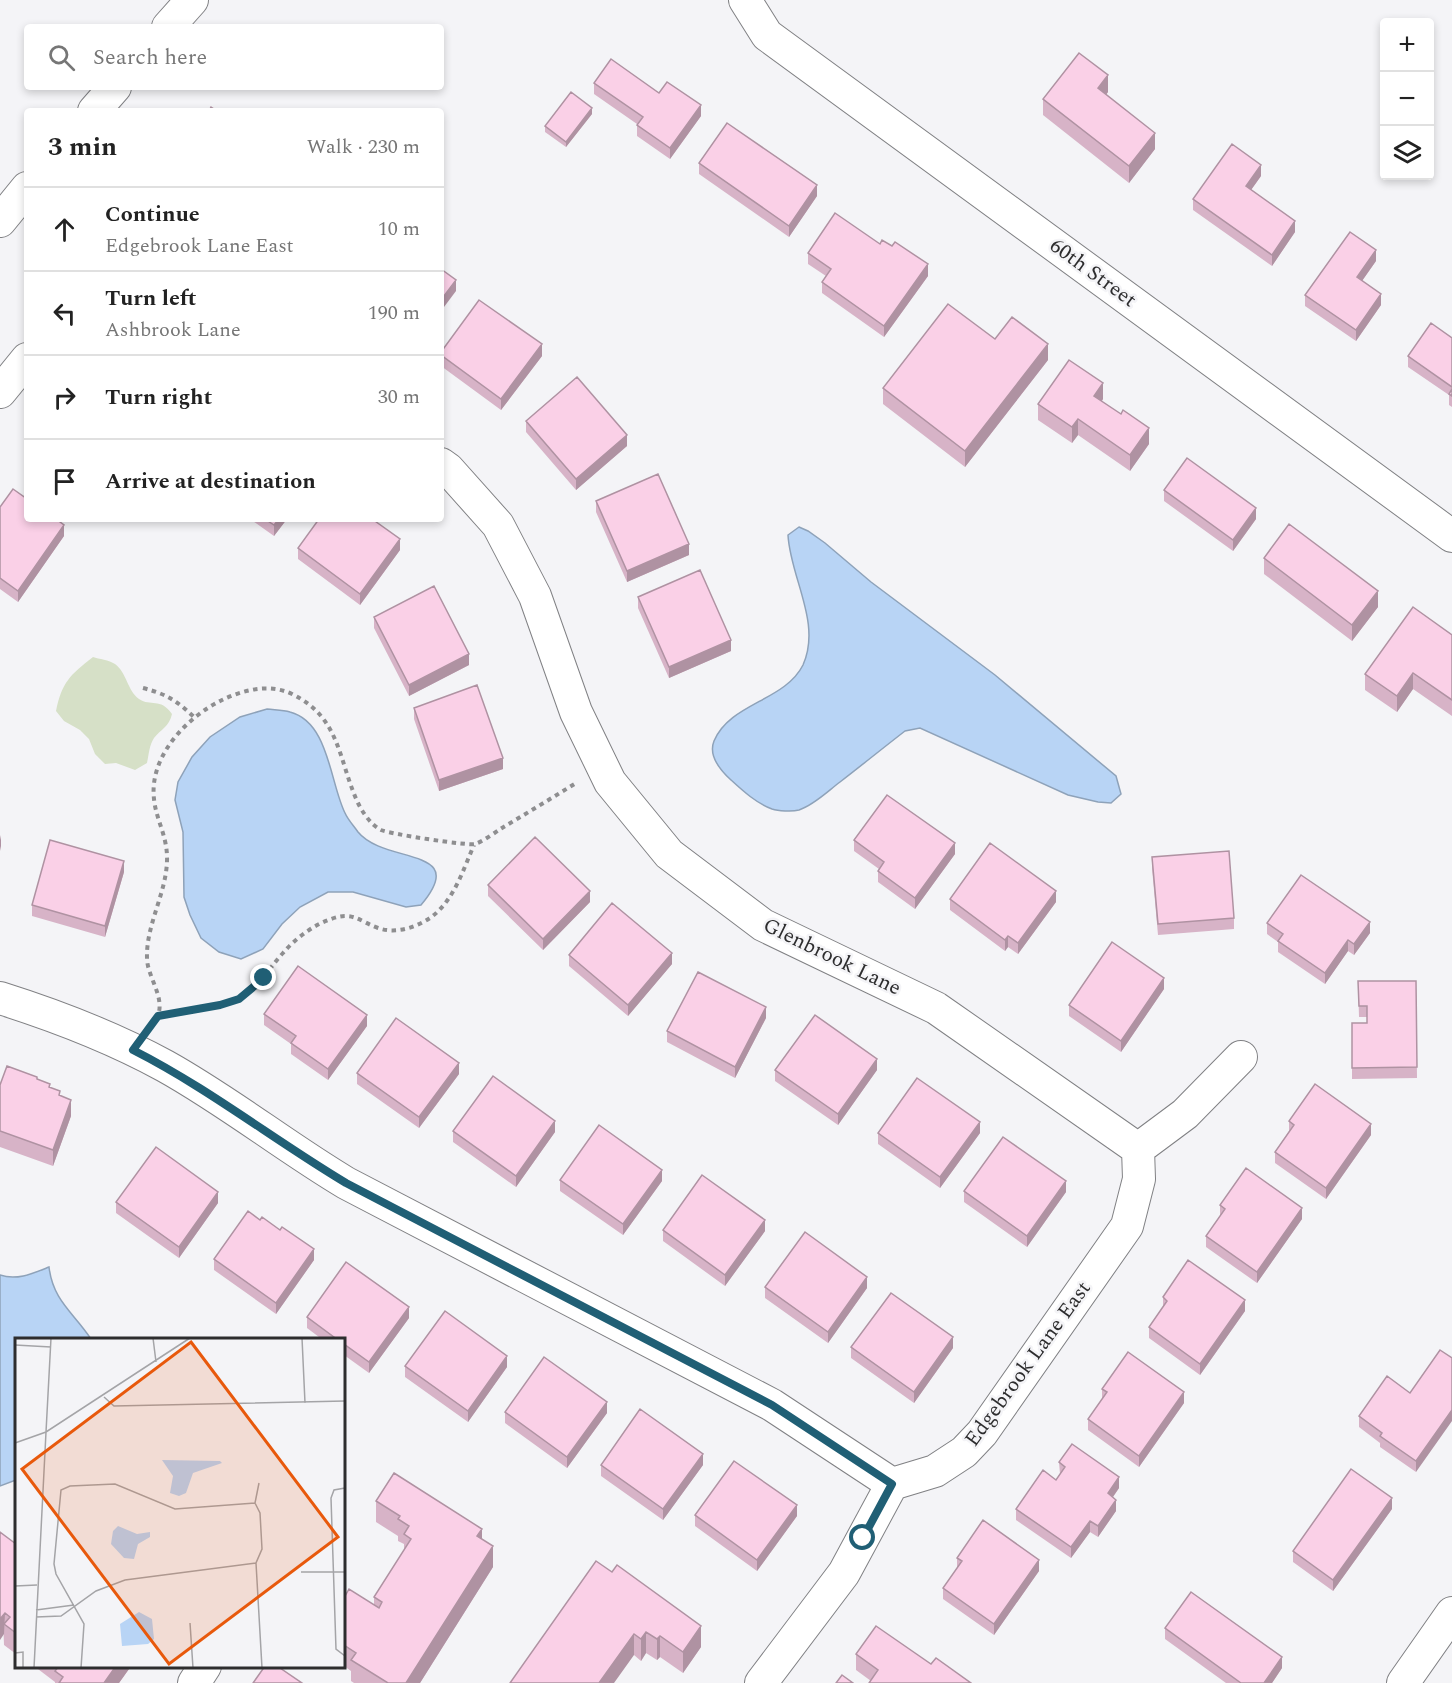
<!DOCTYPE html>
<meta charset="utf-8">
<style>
:root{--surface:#fff;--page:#f2f2f2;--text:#222;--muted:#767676;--line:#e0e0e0}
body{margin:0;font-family:Spectral,serif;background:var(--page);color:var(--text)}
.controls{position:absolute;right:18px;top:18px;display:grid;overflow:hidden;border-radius:6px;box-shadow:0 3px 9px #0003}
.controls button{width:54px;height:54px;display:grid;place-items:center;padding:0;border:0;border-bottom:2px solid var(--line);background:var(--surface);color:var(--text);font:30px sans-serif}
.stop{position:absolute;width:18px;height:18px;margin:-14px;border:4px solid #205f75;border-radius:50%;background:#fff}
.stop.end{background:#205f75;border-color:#fff;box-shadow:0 2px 6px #0008}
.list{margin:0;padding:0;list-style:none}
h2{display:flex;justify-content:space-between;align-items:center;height:78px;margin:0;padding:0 24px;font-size:26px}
h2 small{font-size:20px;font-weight:400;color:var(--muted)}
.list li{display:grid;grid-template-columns:39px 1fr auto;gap:18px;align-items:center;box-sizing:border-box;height:84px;padding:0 24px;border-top:2px solid var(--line)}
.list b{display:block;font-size:22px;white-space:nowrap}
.list p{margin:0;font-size:20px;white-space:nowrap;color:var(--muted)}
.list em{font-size:20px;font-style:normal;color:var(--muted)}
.icon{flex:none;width:33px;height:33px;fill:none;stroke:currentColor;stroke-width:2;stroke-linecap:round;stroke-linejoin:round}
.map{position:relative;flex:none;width:1452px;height:1683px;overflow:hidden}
.search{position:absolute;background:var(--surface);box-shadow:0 3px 9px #0003;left:24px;top:24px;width:420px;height:66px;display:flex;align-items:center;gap:15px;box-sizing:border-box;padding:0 21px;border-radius:6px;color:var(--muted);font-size:22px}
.panel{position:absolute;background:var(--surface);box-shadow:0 3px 9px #0003;left:24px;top:108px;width:420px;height:414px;border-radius:6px}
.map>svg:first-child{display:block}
.green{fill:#d6e0c7}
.water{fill:#b8d4f5;stroke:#8ea2b9;stroke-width:1.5}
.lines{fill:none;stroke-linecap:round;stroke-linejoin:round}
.minor-casing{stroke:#808184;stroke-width:34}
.path{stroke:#8e8e90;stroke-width:4;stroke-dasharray:4.5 4.5;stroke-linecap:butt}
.minor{stroke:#fff;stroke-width:32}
.wall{fill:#d7b3c7}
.shaded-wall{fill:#af92a2}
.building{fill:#fad0e7;stroke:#af92a2;stroke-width:1.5}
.route{stroke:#205f75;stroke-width:8}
.labels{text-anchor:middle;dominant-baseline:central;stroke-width:5;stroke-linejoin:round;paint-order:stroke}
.street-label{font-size:21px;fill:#2d2d2e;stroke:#f4f4f7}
.inset-road{fill:none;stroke:#a4a4a7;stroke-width:1.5}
.view{fill:#e8590c;fill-opacity:0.15;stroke:#e8590c;stroke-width:3}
.inset-edge{fill:none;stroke:#2d2d2e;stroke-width:3}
</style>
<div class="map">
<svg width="1452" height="1683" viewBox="0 0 1452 1683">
<rect width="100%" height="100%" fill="#f4f4f7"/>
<path class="green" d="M93,657c6,2 16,3 22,7 12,9 12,26 24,35 12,8 21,-2 33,15 -3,13 -11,15 -18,24 -5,8 -5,16 -7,25l-12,7 -19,-7 -11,1 -10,-10 -6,-15 -9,-9 -16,-9 -8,-10c6,-29 14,-36 37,-54z"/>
<path class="water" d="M799,527l9,4 17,12 46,39 124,93 121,101 5,18 -10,9 -13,-1 -30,-7 -148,-67 -15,3c-22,17 -43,34 -65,51 -12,9 -26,23 -41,28 -7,2 -21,1 -27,-1 -16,-6 -29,-18 -41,-29 -11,-10 -23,-24 -17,-39 16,-38 71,-40 89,-76 19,-42 -13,-88 -15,-130z
M267,709c8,1 16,1 23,3 39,10 40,71 55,101 3,7 9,13 13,19 27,33 113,14 63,73l-15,2 -53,-15h-25l-28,15 -18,17 -19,25 -22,10 -22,-7 -18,-14 -11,-23 -6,-18 -1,-65 -8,-32 3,-18 14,-25 18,-20 30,-20z
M49,1267c4,34 25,46 42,72l-75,1v140l-16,6v-211c17,6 34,-2 49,-8z"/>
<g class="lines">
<defs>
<path id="minor" d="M745,0l22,35 685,501
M168,27l24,-27
M94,111l21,-24
M0,221l27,-33
M0,392l27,-33
M441,464l7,5 50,56 37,71 41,116 34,70 59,72 94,71 173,83 202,141
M0,998c57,18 112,39 165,68 63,35 119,80 181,117l426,222 120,79
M1138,1149l47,-35 56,-57
M194,1683l11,-17
M761,1683l83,-110 48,-89 43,-13 29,-19 18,-19 145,-207 12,-47 -1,-30
M1403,1683l49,-70"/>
</defs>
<use href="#minor" class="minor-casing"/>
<path class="path" d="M143,688c23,6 33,12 51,29
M158,1016c23,-5 62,-8 81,-17 20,-11 29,-30 44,-46 12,-14 30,-28 48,-34 22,-8 28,2 47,9 17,6 37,0 52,-10 24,-17 33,-48 44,-73
M150,1026c3,-3 7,-7 8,-11 7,-18 -11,-39 -11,-57 -1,-33 19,-64 20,-97 1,-24 -11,-41 -13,-62 -5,-43 33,-82 68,-99 21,-10 47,-17 70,-6 49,24 46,66 66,109 5,10 13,22 23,27 9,4 87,16 94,14 9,-3 19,-11 27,-16 25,-15 50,-30 74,-45"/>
<use href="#minor" class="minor"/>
</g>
<path class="wall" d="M594,83l65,10 42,23 -31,43 -33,-23v-12l-43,-30z
M1108,92l-2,3 49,54 -26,34 -86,-68v-16z
M592,114l-26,33 -21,-15v-6z
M699,163l118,33 -28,41 -90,-63z
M1261,176l-10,14 44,42 -23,34 -79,-56v-11z
M880,244l12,2 36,30 -44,61 -62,-44v-11l4,-6 -18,-12v-11z
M1376,261l-14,20 19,24 -25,36 -51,-35v-11z
M1452,338v69l-3,-2v-10l-41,-28v-11z
M441,352l101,4 -41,54 -60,-44z
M1048,360l-83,107 -82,-63v-16z
M1103,399l-1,2 47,43 -19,27 -52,-36 -6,8 -34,-23v-16z
M526,421l101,25 -51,44 -50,-58z
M1164,490l92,29 -23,32 -69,-50z
M596,501l93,54 -62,27 -31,-70z
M0,507l64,29 -46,66 -18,-13z
M250,519h37l-13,17z
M298,548l102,2 -40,55 -62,-46z
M1264,558l114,49 -26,34 -88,-67z
M638,597l93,54 -62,27 -31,-70z
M374,617l95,48 -60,31 -35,-68z
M1452,635v81l-39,-27 -16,23 -32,-22v-16z
M414,708l89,61 -64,22 -25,-72z
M854,840l101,14 -40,55 -37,-27v-11l1,-2 -25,-18z
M1152,857l82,61v11l-76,6 -6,-67z
M124,872l-19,65 -73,-21v-11z
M488,885l102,17 -47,48 -55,-54z
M950,899l106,3 -38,52 -10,-7 -3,4 -55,-41z
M1267,923l103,10 -16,22 -6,-4 -23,33 -47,-32v-10l-11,-8z
M569,955l103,9 -44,52 -59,-50z
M1358,981h58l1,97 -65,1v-56h15v-6h-8z
M1164,989l-43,63 -52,-36v-11z
M264,1014l103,12 -39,54 -37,-26v-10l-27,-19z
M766,1018l-31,60 -68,-36v-11z
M775,1070h102l-39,55 -63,-44z
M357,1073l102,1 -40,54 -62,-44z
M37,1079l23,17 11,20 -18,50 -53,-19v-62z
M1289,1121l82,14 -45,64 -51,-36v-11l14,-21z
M453,1131l102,1 -39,55 -63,-45z
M878,1133h102l-40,55 -62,-44z
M560,1180l102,1 -39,54 -63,-44z
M964,1191l102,1 -39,55 -63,-45z
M116,1202l102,1 -39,55 -63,-45z
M1220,1205l82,14 -45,64 -51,-36v-11l14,-20z
M260,1220l54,40 -38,54 -62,-44v-11z
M663,1230l102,1 -40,55 -62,-45z
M765,1287l102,1 -39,55 -63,-45z
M1163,1297l82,14 -45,64 -51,-37v-11l14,-20z
M307,1317l102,1 -40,55 -25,-18v-15h-21l-16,-12z
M851,1347l102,1 -39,55 -63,-45z
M1440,1350l-24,122 -36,-25v-4l-21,-16v-11l51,-23z
M405,1366l102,1 -39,55 -63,-45z
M1102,1389l82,14 -45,64 -51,-37v-11l14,-20z
M505,1412l102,1 -40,55 -62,-45z
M1059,1462l60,26 -6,9 3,14 -18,26 -8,-5 -19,26 -55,-38v-11l40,-29 4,-6z
M601,1465h102l-40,55 -62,-44z
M376,1501l106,38 11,28 -73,116h-66l-3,-2v-10l-7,-5v-68l30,7v-8l30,-46v-7l-6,-3v-5l-22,-14z
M1392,1509l-59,82 -40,-29v-11z
M695,1515l102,1 -40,55 -62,-45z
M0,1532l16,12v110l-12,-9z
M957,1558l82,13 -45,64 -51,-36v-11l14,-19z
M596,1561l105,86 -18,26 -23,-16 -3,3 -11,-7 -5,8 -7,-6z
M1165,1628l117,40 -10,15h-46l-61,-44z
M856,1654l75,10 40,19 -100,-2 -15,-11z
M34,1666h95v3l-10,14h-64v-1z"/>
<path class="shaded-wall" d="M1108,75v17l-10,13v-17z
M701,105v11l-31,43v-11z
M592,108v6l-26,33v-5z
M1155,133v16l-26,34v-17z
M1261,165v11l-15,21v-11z
M817,185v11l-28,41v-11z
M1295,221v11l-23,34v-11z
M1376,250v11l-19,27v-11z
M928,264v12l-44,61v-11z
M456,280v11l-15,20v-11z
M1381,294v11l-25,36v-11z
M542,344v12l-41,54v-11z
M1048,344v16l-83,107v-16z
M1103,383v16l-9,13v-16z
M1078,419v16l-6,8v-16z
M1149,428v16l-19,27v-16z
M627,435v11l-51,44v-11z
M1256,508v11l-23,32v-11z
M279,519h8l-13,17v-11z
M64,525v11l-46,66v-11z
M400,539v11l-40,55v-11z
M689,544v11l-62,27v-11z
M1378,591v16l-26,34v-16z
M731,640v11l-62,27v-11z
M469,654v11l-60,31v-11z
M1413,673v16l-16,23v-16z
M503,758v11l-64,22v-11z
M1,835v11l-1,5v-11z
M955,843v11l-40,55v-11z
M124,861v11l-19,65v-11z
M590,891v11l-47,48v-11z
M1056,891v11l-38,52v-11z
M1370,922v11l-16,22v-11z
M1008,936v11l-3,4v-11z
M1348,940v11l-23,33v-11z
M672,953v11l-44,52v-11z
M1164,978v11l-43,63v-11z
M766,1007v11l-31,60v-11z
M367,1015v11l-39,54v-11z
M877,1059v11l-39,55v-11z
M459,1063v11l-40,54v-11z
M71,1100v16l-18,50v-16z
M555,1121v11l-39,55v-11z
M980,1122v11l-40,55v-11z
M1371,1124v11l-45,64v-11z
M662,1170v11l-39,54v-11z
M1066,1181v11l-39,55v-11z
M218,1192v11l-39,55v-11z
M1302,1208v11l-45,64v-11z
M765,1220v11l-40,55v-11z
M314,1249v11l-38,54v-11z
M867,1277v11l-39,55v-11z
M1245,1300v11l-45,64v-11z
M409,1307v11l-40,55v-11z
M953,1337v11l-39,55v-11z
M507,1356v11l-39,55v-11z
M1184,1392v11l-45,64v-11z
M607,1402v11l-40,55v-11z
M1452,1410v11l-36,51v-11z
M703,1454v11l-40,55v-11z
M1119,1477v11l-11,16v-11z
M1392,1498v11l-59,82v-11z
M1116,1500v11l-18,26v-11z
M797,1505v11l-40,55v-11z
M1090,1521v11l-19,26v-11z
M482,1529v21l-5,-14z
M493,1546v21l-73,116h-14z
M1039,1560v11l-45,64v-11z
M5,1613l-1,21 -4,6v-21z
M701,1626v21l-18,26v-21z
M646,1632v21l-5,8v-22z
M634,1634v21l-20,28h-15z
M660,1636v21l-3,3v-21z
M1282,1657v11l-10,15h-8z
M116,1666h13v3l-10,14h-15z"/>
<path class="building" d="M1079,53l29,22 -10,13 57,45 -26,33 -86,-67z
M611,59l48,34 8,-11 34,23 -31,43 -33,-23 6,-8 -49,-34z
M571,92l21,16 -26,34 -21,-16z
M211,107l6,4h-8z
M727,123l90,62 -28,41 -90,-63z
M1232,144l29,21 -15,21 49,35 -23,34 -79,-56z
M835,213l45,31 2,-4 10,6 3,-4 33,22 -44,62 -62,-44 9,-13 -23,-16z
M1350,232l26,18 -19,27 24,17 -25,36 -51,-35z
M441,269l15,11 -15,20z
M479,300l63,44 -41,55 -60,-44v-3z
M948,304l47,35 17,-22 36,27 -83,107 -82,-63z
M1431,323l21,15v49l-44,-31z
M1069,360l34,23 -9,13 27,18 2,-4 26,18 -19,27 -52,-36 -6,8 -34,-23z
M577,377l50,58 -51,44 -50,-58z
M1452,389v7l-3,-2z
M1187,458l69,50 -23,32 -69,-50z
M658,474l31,70 -62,27 -31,-70z
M13,489l14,10v20h29l8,6 -46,66 -18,-13v-71z
M265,519h14l-5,6z
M319,519h53l28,20 -40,55 -62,-46z
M1289,524l89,67 -26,34 -88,-67z
M700,570l31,70 -62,27 -31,-70z
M434,586l35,68 -60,31 -35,-68z
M1413,607l39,28v65l-39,-27 -16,23 -32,-22z
M477,685l26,73 -64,22 -25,-72z
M887,795l68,48 -40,55 -37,-27 6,-9 -30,-22z
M535,837l55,54 -47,48 -55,-54z
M50,840l74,21 -19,65 -73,-21z
M990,843l66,48 -38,52 -10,-7 -3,4 -55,-41z
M1229,851l5,67 -76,6 -6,-67z
M1301,875l69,47 -16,22 -6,-4 -23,33 -47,-32 5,-7 -16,-11z
M612,903l60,50 -44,52 -59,-50z
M1112,942l52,36 -43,63 -52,-36z
M298,966l69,49 -39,54 -37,-26 5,-7 -32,-22z
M698,972l68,35 -31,60 -68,-36z
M1358,981h58l1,86 -65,1v-45h15v-17h-8z
M815,1015l62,44 -39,55 -63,-44z
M396,1018l63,45 -40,54 -62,-44z
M7,1066l30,11v2l13,5 -1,3 11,4 -1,4 12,5 -18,50 -53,-19v-46z
M493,1076l62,45 -39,55 -63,-45z
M917,1078l63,44 -40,55 -62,-44z
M1315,1084l56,40 -45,64 -51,-36 19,-27 -5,-4z
M599,1125l63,45 -39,54 -63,-44z
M1003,1137l63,44 -39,55 -63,-45z
M156,1147l62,45 -39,55 -63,-45z
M1246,1168l56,40 -45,64 -51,-36 19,-27 -5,-4z
M702,1175l63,45 -40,55 -62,-45z
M248,1211l12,9 2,-3 18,13 2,-3 32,22 -38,54 -62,-44z
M805,1232l62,45 -39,55 -63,-45z
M1188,1260l57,40 -45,64 -51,-37 18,-26 -4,-4z
M346,1262l63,45 -40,55 -25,-18v-4h-6l-31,-23z
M891,1293l62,44 -39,55 -63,-45z
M445,1311l62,45 -39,55 -63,-45z
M1440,1350l12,8v52l-36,51 -36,-25 2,-3 -23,-17 28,-40 23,17z
M1128,1352l56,40 -45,64 -51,-37 19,-27 -5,-3z
M544,1357l63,45 -40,55 -62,-45z
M640,1409l63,45 -40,55 -62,-44z
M1072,1444l47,33 -11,16 8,7 -18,26 -8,-5 -19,26 -55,-38 27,-39 13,10 9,-13 -6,-5z
M734,1461l63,44 -40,55 -62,-45z
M1351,1469l41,29 -59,82 -40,-29z
M394,1473l88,56 -5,7 16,10 -87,137h-18l-37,-23 5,-7 -12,-8v-47l5,-9 30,19 3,-6 -8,-5 37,-58 -7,-5 5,-8 -11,-7 2,-3 -24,-15z
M983,1520l56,40 -45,64 -51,-36 19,-27 -5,-3z
M0,1532l16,12v89l-12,-9 6,-7 -5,-4 -5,6z
M596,1561l16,11 5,-7 84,61 -18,26 -23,-16 -3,3 -11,-7 -5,7 -7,-5 -35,49h-89z
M1191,1592l91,65 -18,26h-23l-76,-55z
M876,1626l55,38 5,-6 35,25h-102l9,-13 -22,-16z
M59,1666h57l-12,17h-45l4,-6 -8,-6z
M265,1666h12l25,17h-49z
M842,1675l11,8h-17z"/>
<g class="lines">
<path class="route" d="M264,978l-25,21 -19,6 -62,11 -25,34c75,38 141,90 213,133l426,222 120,79 -29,54"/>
</g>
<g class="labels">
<g class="street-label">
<text transform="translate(1093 273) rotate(36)">60th Street</text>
<text transform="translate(832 957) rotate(26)">Glenbrook Lane</text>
<text transform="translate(1028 1364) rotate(-54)">Edgebrook Lane East</text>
</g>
</g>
<g transform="translate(15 1338)">
<rect width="330" height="330" fill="#f4f4f7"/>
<path d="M147,122l58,1 2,2 -29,10 -7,20 -7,3 -9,-3 3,-17zM103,188l19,8 13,-2v5l-12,7 -4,15 -10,-1 -13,-14 2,-13zM124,274l13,7 2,20 -6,5 -26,2 -2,-22z" fill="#b8d4f5"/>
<path class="inset-road" d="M138,0l3,24M287,0l3,65M0,7l36,2M89,59l10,9 231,-5M31,94l5,-94M0,105l31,-11 144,-94M330,150l-11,2 -3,8 5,151 9,7M240,165l5,10 2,36 -6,14 6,105M240,165l4,-20M286,234h44M0,248l22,-1M21,272l38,-5M21,279l25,-1 35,-25 29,-11 131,-17M175,285l3,45M0,315l8,-1v16M19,330l12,-236M66,330l3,-44 -28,-50 -2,-10 7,-74 9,-4 45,-2 60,25 80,-6"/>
<path class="view" d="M176,4l147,195 -169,127 -147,-195z"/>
<rect width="330" height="330" class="inset-edge"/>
</g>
</svg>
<div class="controls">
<button>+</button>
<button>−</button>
<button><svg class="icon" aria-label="layers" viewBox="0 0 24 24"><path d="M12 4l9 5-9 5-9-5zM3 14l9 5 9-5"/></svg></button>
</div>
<div class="stop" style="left:863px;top:1538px"></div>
<div class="stop end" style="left:264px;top:978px"></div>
<div class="search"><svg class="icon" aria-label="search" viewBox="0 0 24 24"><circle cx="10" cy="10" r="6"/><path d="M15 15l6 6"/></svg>Search here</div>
<section class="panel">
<h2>3 min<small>Walk · 230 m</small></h2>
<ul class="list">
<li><svg class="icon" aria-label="ahead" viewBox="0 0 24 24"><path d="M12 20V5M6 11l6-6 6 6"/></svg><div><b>Continue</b><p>Edgebrook Lane East</p></div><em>10 m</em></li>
<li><svg class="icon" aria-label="left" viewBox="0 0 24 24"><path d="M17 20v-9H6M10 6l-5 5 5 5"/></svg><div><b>Turn left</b><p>Ashbrook Lane</p></div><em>190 m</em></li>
<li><svg class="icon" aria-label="right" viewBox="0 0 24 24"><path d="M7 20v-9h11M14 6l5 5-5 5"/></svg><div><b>Turn right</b></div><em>30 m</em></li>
<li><svg class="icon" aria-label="arrive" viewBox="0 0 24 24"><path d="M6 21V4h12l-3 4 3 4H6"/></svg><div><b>Arrive at destination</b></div></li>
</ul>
</section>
</div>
